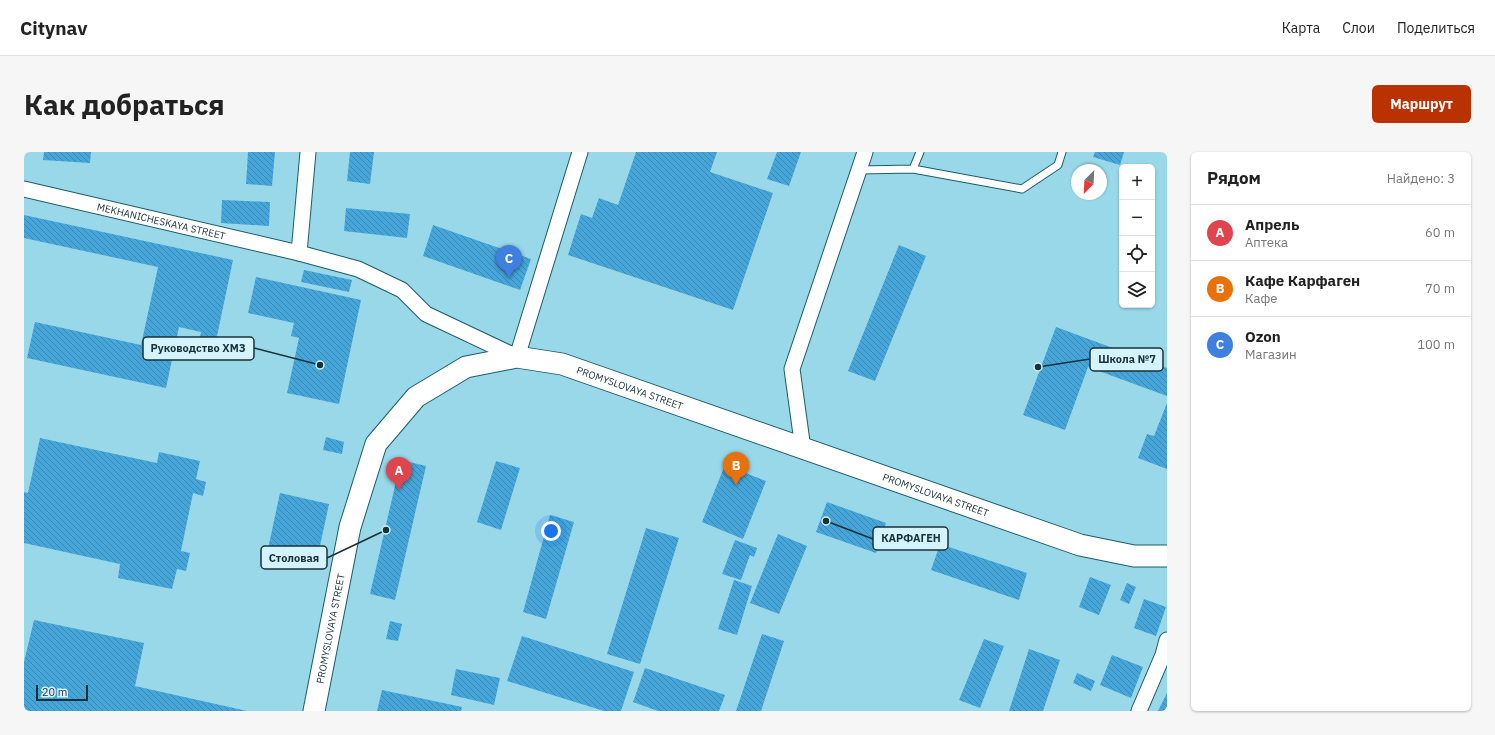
<!DOCTYPE html>
<html lang="ru">
<meta charset="utf-8">
<style>
:root{--surface:#fff;--page:#f6f6f6;--text:#222;--muted:#767676;--line:#e0e0e0;--accent:#ba3102}
body{margin:0;font-family:"IBM Plex Sans",sans-serif;background:var(--page);color:var(--text)}
.controls{position:absolute;right:12px;top:12px;display:grid;overflow:hidden;border-radius:6px;box-shadow:0 1px 3px #0004}
.controls button{width:36px;height:36px;display:grid;place-items:center;padding:0;border:0;border-bottom:1px solid var(--line);background:var(--surface);color:var(--text);font:20px sans-serif}
.compass{position:absolute;left:1047px;top:12px;width:36px;height:36px;border-radius:50%;background:var(--surface);box-shadow:0 1px 3px #0004;rotate:204deg}
.scale{position:absolute;left:12px;bottom:10px;width:52px;box-sizing:border-box;padding-left:4px;border:2px solid #183239;border-top:0;font-size:11px;line-height:14px;white-space:nowrap;color:#183239;-webkit-text-stroke:3px #d5f3fc;paint-order:stroke}
.you{position:absolute;left:527px;top:379px;width:14px;height:14px;margin:-10px;border:3px solid #fff;border-radius:50%;background:#1a73e8;box-shadow:0 0 0 6px #1a73e833}
.badge{display:grid;place-items:center;width:26px;height:26px;border-radius:50%;background:var(--accent);color:#fff;font-size:13px;font-weight:700}
.pin{position:absolute;translate:-50% -33px;filter:drop-shadow(0 1px 2px #0008)}
.pin::after{content:'';position:absolute;top:21px;width:14px;height:12px;background:inherit;clip-path:polygon(0 0,100% 0,50% 100%)}
.list{margin:0;padding:0;list-style:none}
h2{display:flex;justify-content:space-between;align-items:center;height:52px;margin:0;padding:0 16px;font-size:17px}
h2 small{font-size:13px;font-weight:400;color:var(--muted)}
.list li{display:grid;grid-template-columns:26px 1fr auto;gap:12px;align-items:center;box-sizing:border-box;height:56px;padding:0 16px;border-top:1px solid var(--line)}
.list b{display:block;font-size:15px;white-space:nowrap}
.list p{margin:0;font-size:13px;white-space:nowrap;color:var(--muted)}
.list em{font-size:13px;font-style:normal;color:var(--muted)}
.icon{flex:none;width:22px;height:22px;fill:none;stroke:currentColor;stroke-width:2;stroke-linecap:round;stroke-linejoin:round}
.map{position:relative;flex:none;width:1143px;height:559px;overflow:hidden;border-radius:6px}
header{display:flex;align-items:center;gap:24px;box-sizing:border-box;height:56px;padding:0 20px;background:var(--surface);border-bottom:1px solid var(--line)}
header strong{font-size:19px}
nav{display:flex;gap:22px;margin-inline-start:auto;font-size:14px}
.intro{display:flex;align-items:center;justify-content:space-between;box-sizing:border-box;height:96px;padding:0 24px}
h1{margin:0;font-size:28px}
.button{padding:10px 18px;border-radius:6px;background:var(--accent);color:#fff;font-size:14px;font-weight:700}
main{display:flex;gap:24px;padding:0 24px}
aside{flex:1;background:var(--surface);border-radius:6px;box-shadow:0 1px 3px #0004}
.map>svg:first-child{display:block}
.building{fill:url(#building-back-hatch)}
.lines{fill:none;stroke-linecap:round;stroke-linejoin:round}
.lane-casing{stroke:#1b5c6b;stroke-width:9}
.street-casing{stroke:#1b5c6b;stroke-width:17}
.secondary-casing{stroke:#1b5c6b;stroke-width:23}
.lane{stroke:#fff;stroke-width:7}
.street{stroke:#fff;stroke-width:15}
.secondary{stroke:#fff;stroke-width:21}
.labels{text-anchor:middle;dominant-baseline:central;stroke-width:4;stroke-linejoin:round;paint-order:stroke}
.street-label{font-size:10px;fill:#183239;stroke:#d5f3fc}
.leader{fill:none;stroke:#183239;stroke-width:1.5}
.callout-dot{fill:#183239;stroke:#d5f3fc;stroke-width:1.5}
.callout{fill:#d5f3fc;stroke:#183239;stroke-width:1.5}
.callout-label{font-size:11px;text-anchor:middle;font-weight:bold;fill:#183239}
</style>
<header>
<strong>Citynav</strong>
<nav><a>Карта</a><a>Слои</a><a>Поделиться</a></nav>
</header>
<div class="intro"><h1>Как добраться</h1><a class="button">Маршрут</a></div>
<main>
<div class="map">
<svg width="1143" height="559" viewBox="0 0 1143 559">
<defs>
<pattern id="building-back-hatch" width="6" height="6" patternUnits="userSpaceOnUse"><rect width="6" height="6" fill="#46a6da"/><path d="M-1 5l2 2M0 0l6 6M5-1l2 2" fill="none" stroke="#3988b2"/></pattern>
</defs>
<rect width="100%" height="100%" fill="#99d8e8"/>
<path class="building" d="M20,0h47l-1,11 -47,-3z
M224,0h27l-3,34 -26,-2z
M326,0h24l-4,32 -23,-3z
M612,0h81l-7,20 63,21 -40,117 -165,-55 13,-41 11,4 7,-20 19,7z
M753,0h24l-12,34 -22,-7z
M1071,0h29l-4,13 -27,-8z
M198,48l48,2 -1,24 -48,-3z
M322,56l64,6 -3,24 -63,-7z
M0,63l209,45 -20,95 -16,-4 4,-19 -22,-5 -13,61 -139,-30 8,-36 106,23 17,-78 -134,-29z
M409,73l98,34 -11,31 -97,-34z
M875,93l27,11 -51,125 -27,-10z
M280,118l48,10 -3,12 -48,-10z
M232,125l105,23 -22,104 -52,-11 12,-55 -8,-2 3,-13 -46,-10z
M1032,175l111,41v28l-79,-29 -23,63 -42,-15z
M1143,251v66l-29,-11 9,-24 7,2z
M302,285l18,5 -2,12 -19,-4z
M16,286l117,25 2,-11 41,9 -4,18 10,3 -3,14 -10,-3 -12,58 9,2 -4,18 -9,-2 -5,20 -54,-11 2,-14 -96,-21v-51l4,1z
M377,308l25,6 -31,134 -25,-6z
M472,309l24,7 -19,62 -24,-8z
M701,313l41,16 -23,58 -41,-17z
M256,341l49,11 -14,65 -49,-11z
M803,350l59,21 -10,30 -60,-21z
M526,363l24,7 -28,97 -23,-7z
M622,376l33,10 -39,126 -33,-10z
M754,382l29,12 -28,68 -29,-11z
M711,388l22,8 -3,9 -4,-2 -9,25 -19,-6z
M916,392l87,29 -8,27 -88,-30z
M1066,425l21,8 -12,30 -20,-8z
M710,428l18,6 -15,49 -19,-6z
M1103,431l9,4 -7,17 -9,-4z
M1120,447l22,8 -10,29 -22,-8z
M10,468l110,23 -9,43 112,25h-223v-49z
M366,469l12,3 -4,17 -12,-2z
M738,482l22,7 -23,70h-25z
M498,484l112,36 -13,39h-17l-97,-30z
M960,487l20,7 -24,62 -21,-8z
M1005,497l31,11 -17,51h-34z
M1088,503l31,12 -12,31 -31,-13z
M621,516l80,27 -6,16h-61l-25,-9z
M432,517l44,9 -6,27 -43,-10z
M1053,521l18,8 -4,10 -18,-8z
M358,538l80,17 -1,4h-84z
M1143,541v18h-9z"/>
<g class="lines">
<defs>
<path id="lane" d="M889,17l7,-17
M836,18l53,-1 109,20 36,-24 4,-13"/>
<g id="street">
<path id="s1" d="M0,37l275,64 59,16 44,21 24,24 91,43 63,-205"/>
<path d="M275,101l9,-101"/>
<path d="M779,297l-11,-80 73,-217"/>
<path d="M1115,559l24,-56 4,-15"/>
</g>
<g id="secondary">
<path id="s2" d="M290,559l36,-184 26,-83 40,-47 50,-30 51,-10 45,7 518,181 54,11h33"/>
</g>
</defs>
<use href="#lane" class="lane-casing"/>
<use href="#street" class="street-casing"/>
<use href="#secondary" class="secondary-casing"/>
<use href="#lane" class="lane"/>
<use href="#street" class="street"/>
<use href="#secondary" class="secondary"/>
</g>
<g class="labels">
<g class="street-label">
<text stroke="none"><textPath href="#s1" startOffset="141">MEKHANICHESKAYA STREET</textPath></text>
<text stroke="none"><textPath href="#s2" startOffset="564">PROMYSLOVAYA STREET</textPath></text>
<text stroke="none"><textPath href="#s2" startOffset="888">PROMYSLOVAYA STREET</textPath></text>
<text stroke="none"><textPath href="#s2" startOffset="84">PROMYSLOVAYA STREET</textPath></text>
</g>
</g>
<path class="leader" d="M296 213L230 196M1014 215L1066 207M802 369L849 387M362 378L303 406"/>
<g class="callout-dot">
<circle cx="296" cy="213" r="4"/>
<circle cx="1014" cy="215" r="4"/>
<circle cx="802" cy="369" r="4"/>
<circle cx="362" cy="378" r="4"/>
</g>
<g class="callout">
<rect x="119" y="185" width="111" height="23" rx="4"/>
<rect x="1066" y="196" width="73" height="23" rx="4"/>
<rect x="849" y="375" width="75" height="23" rx="4"/>
<rect x="237" y="394" width="66" height="23" rx="4"/>
</g>
<g class="callout-label">
<text x="174" y="200">Руководство ХМЗ</text>
<text x="1103" y="211">Школа №7</text>
<text x="887" y="390">КАРФАГЕН</text>
<text x="270" y="410">Столовая</text>
</g>
</svg>
<div class="controls">
<button>+</button>
<button>−</button>
<button><svg class="icon" aria-label="locate" viewBox="0 0 24 24"><circle cx="12" cy="12" r="6"/><path d="M12 2v4M12 18v4M2 12h4M18 12h4"/></svg></button>
<button><svg class="icon" aria-label="layers" viewBox="0 0 24 24"><path d="M12 4l9 5-9 5-9-5zM3 14l9 5 9-5"/></svg></button>
</div>
<svg class="compass" viewBox="-18 -18 36 36"><path d="M0-13l5 13h-10z" fill="#e53935"/><path d="M0 13l5-13h-10z" fill="#767676"/></svg>
<div class="scale">20 m</div>
<div class="you"></div>
<div class="pin badge" style="left:375px;top:338px;background:#e0444e">A</div>
<div class="pin badge" style="left:712px;top:333px;background:#e8710a">B</div>
<div class="pin badge" style="left:485px;top:126px;background:#3f7fe0">C</div>
</div>
<aside>
<h2>Рядом<small>Найдено: 3</small></h2>
<ul class="list">
<li><span class="badge" style="background:#e0444e">A</span><div><b>Апрель</b><p>Аптека</p></div><em>60 m</em></li>
<li><span class="badge" style="background:#e8710a">B</span><div><b>Кафе Карфаген</b><p>Кафе</p></div><em>70 m</em></li>
<li><span class="badge" style="background:#3f7fe0">C</span><div><b>Ozon</b><p>Магазин</p></div><em>100 m</em></li>
</ul>
</aside>
</main>
